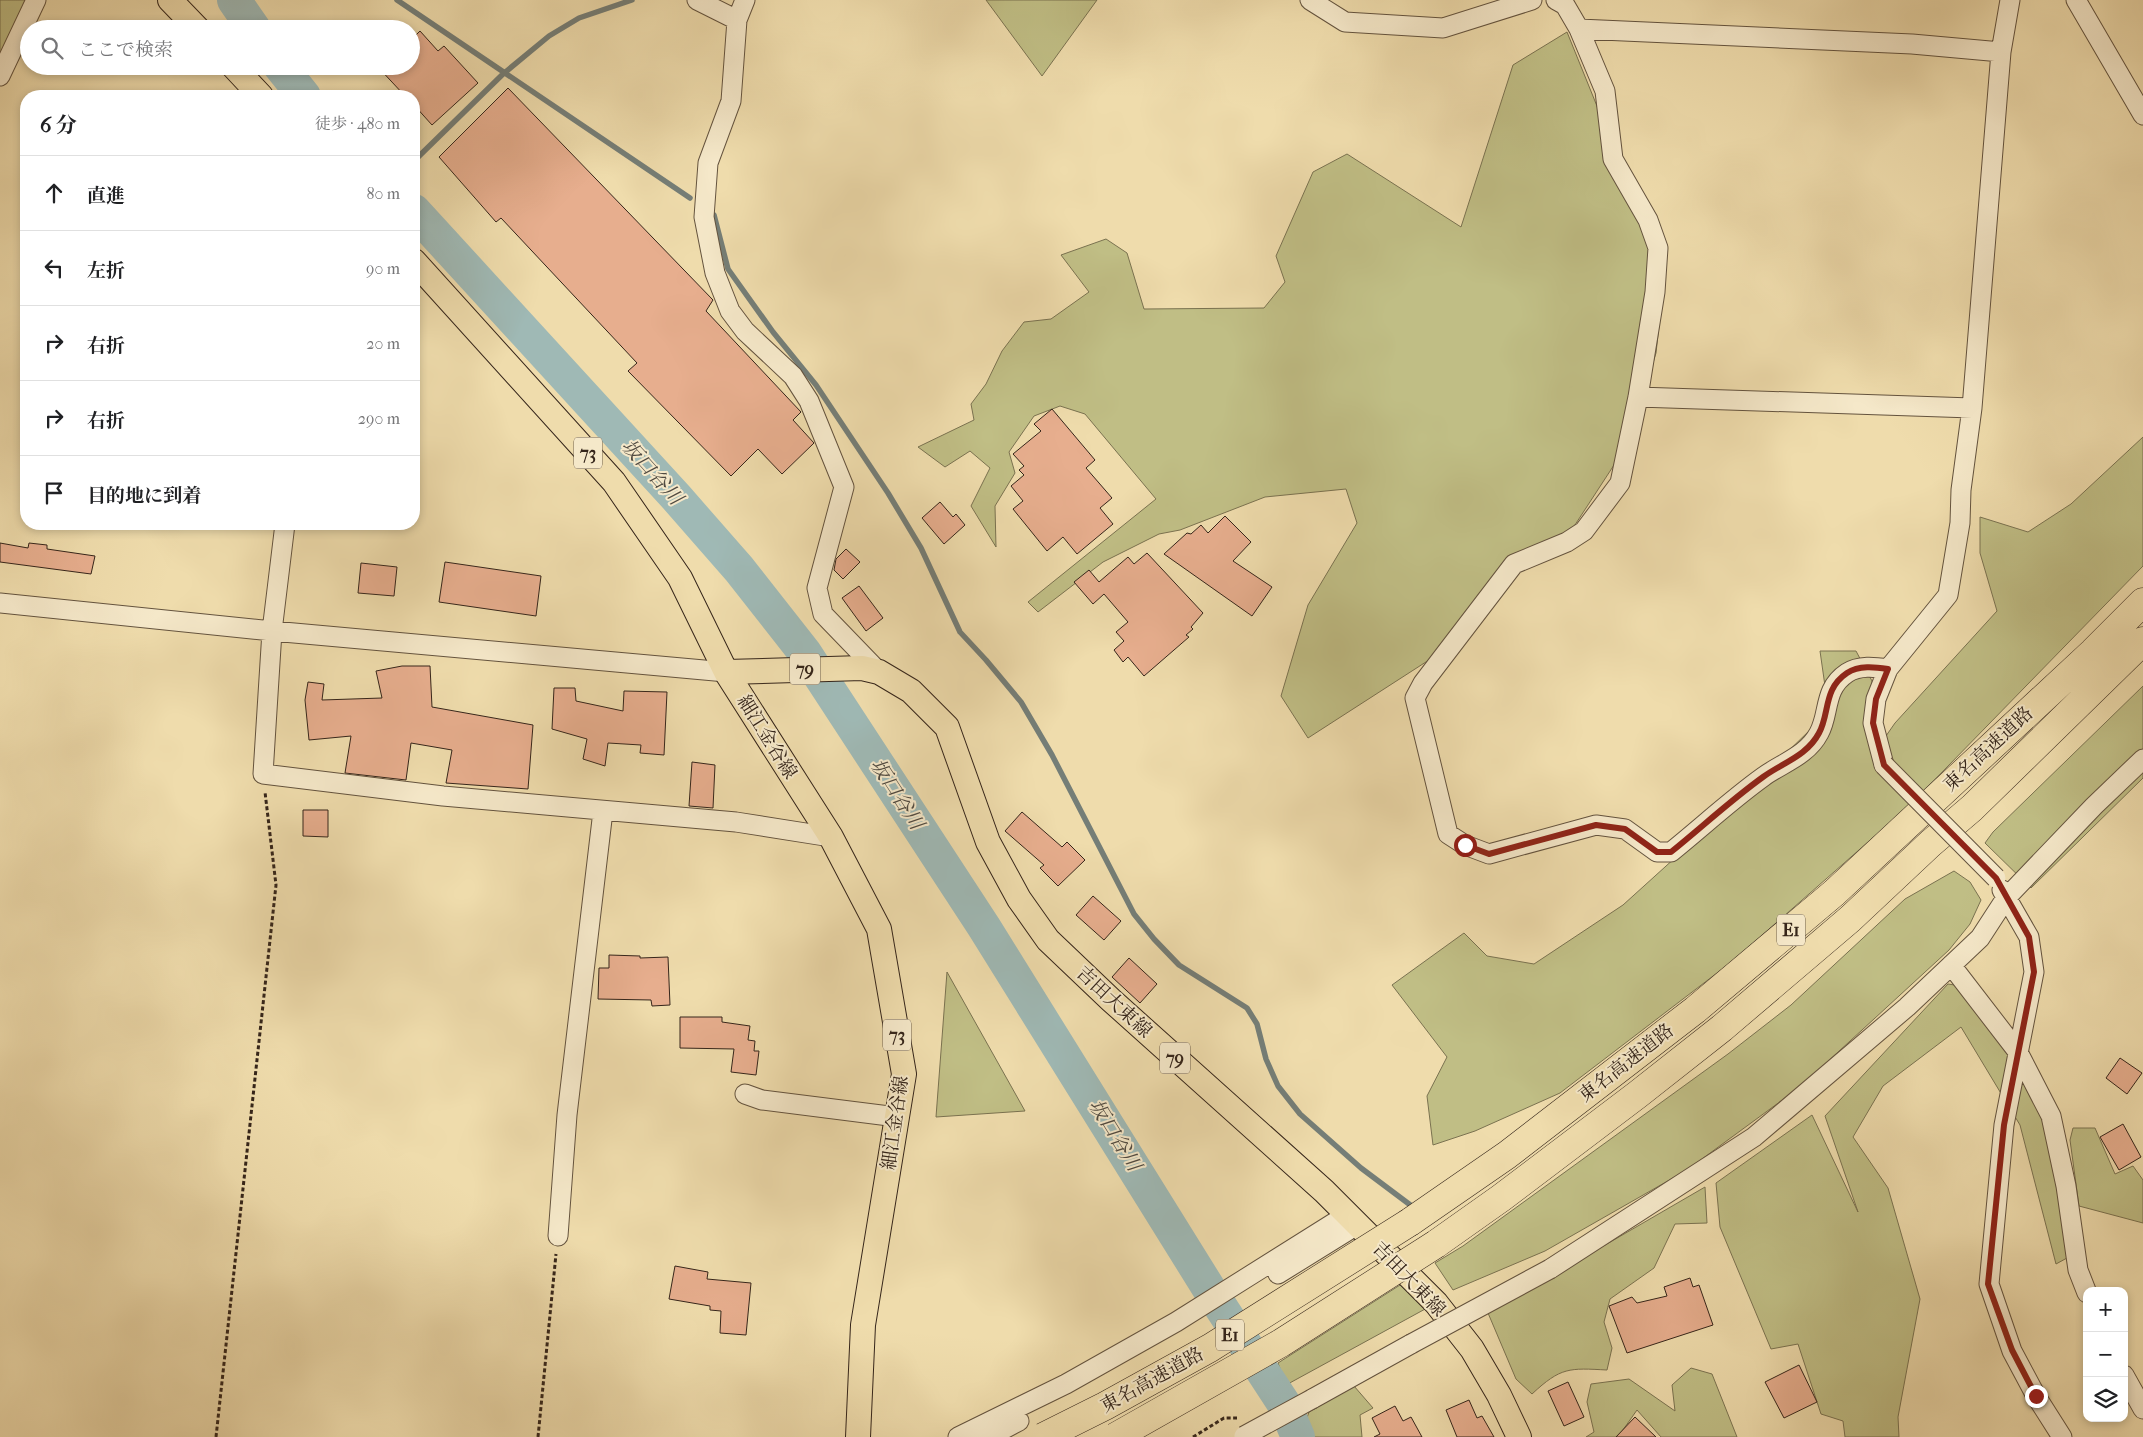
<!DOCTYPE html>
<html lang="ja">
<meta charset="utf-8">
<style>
:root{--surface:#fff;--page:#f2f2f2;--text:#202124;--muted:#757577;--line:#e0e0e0}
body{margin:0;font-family:"IM FELL French Canon","Noto Serif JP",serif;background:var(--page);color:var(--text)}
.controls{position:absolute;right:15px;bottom:15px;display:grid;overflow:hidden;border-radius:10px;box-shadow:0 2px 8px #0003}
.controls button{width:45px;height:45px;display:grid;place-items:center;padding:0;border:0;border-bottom:1px solid var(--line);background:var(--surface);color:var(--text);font:25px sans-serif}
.stop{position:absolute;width:15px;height:15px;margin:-11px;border:4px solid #8f2418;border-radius:50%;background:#fff}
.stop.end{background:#8f2418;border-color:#fff;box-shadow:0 1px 5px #0008}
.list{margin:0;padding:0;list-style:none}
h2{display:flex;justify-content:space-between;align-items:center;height:65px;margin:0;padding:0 20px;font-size:21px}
h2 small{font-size:16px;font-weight:400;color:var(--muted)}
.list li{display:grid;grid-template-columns:32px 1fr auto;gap:15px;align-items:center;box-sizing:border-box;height:75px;padding:0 20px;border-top:1px solid var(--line)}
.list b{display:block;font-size:19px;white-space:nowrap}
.list em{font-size:16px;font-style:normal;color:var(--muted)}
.icon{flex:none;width:28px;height:28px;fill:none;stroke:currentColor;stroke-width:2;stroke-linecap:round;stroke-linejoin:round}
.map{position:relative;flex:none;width:2143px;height:1437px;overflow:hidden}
.search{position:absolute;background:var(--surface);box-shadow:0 2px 8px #0003;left:20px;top:20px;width:400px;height:55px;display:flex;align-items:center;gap:12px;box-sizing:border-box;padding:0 18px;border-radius:28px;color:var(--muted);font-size:19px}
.panel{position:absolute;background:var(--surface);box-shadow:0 2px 8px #0003;left:20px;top:90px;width:400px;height:440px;border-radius:20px}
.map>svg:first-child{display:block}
.green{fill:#c0be85;stroke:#7a7250}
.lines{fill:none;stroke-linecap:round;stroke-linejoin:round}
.stream{stroke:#757e77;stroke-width:5.5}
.river{stroke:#9fb9b5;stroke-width:34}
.building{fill:#e7ae8e;stroke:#35251a}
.minor-casing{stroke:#64533e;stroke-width:21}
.major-casing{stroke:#35251a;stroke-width:26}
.highway-casing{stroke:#35251a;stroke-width:29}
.path{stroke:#35251a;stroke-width:3;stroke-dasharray:4 2.5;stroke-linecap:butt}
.minor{stroke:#f5e8c9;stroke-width:19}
.major{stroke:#efdcac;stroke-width:24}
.highway{stroke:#efdcac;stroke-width:28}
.minor-bridge-casing{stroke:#64533e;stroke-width:21;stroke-linecap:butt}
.highway-bridge-casing{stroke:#35251a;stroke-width:29;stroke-linecap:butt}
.minor-bridge{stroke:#f5e8c9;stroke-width:19}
.highway-bridge{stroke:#efdcac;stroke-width:28}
.route{stroke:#8f2418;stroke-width:6}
.labels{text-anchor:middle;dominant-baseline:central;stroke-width:4;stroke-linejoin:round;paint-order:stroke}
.shield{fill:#f5e8c9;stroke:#6f604e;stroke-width:1}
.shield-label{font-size:18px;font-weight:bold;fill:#35251a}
.street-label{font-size:19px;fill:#35251a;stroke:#f5e8c9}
.water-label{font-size:20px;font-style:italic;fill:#504a41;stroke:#f5e8c9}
</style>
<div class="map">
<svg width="2143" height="1437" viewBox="0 0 2143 1437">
<rect width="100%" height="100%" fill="#efdcac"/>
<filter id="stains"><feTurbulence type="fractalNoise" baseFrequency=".004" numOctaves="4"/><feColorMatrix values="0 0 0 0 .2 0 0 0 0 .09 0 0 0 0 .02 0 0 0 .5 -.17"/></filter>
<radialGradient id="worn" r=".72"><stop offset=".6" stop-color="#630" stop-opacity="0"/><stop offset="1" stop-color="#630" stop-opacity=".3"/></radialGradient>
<path class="green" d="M0,0h27l-27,68z
M986,0h111l-55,76z
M1567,32l34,84 62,173 -7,64 -27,89 -58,89 -83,52 -59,77 -121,78 -27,-42 27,-91 49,-82 -11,-34 -81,8 -85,33 -21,4 -56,28 -65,50 -10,-10 128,-103 -71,-85 -25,-8 -26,10 -25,36 6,21 -20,33 1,41 -25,-41 19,-38 -20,-17 -25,16 -27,-20 56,-27 -3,-16 15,-20 16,-33 22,-29 27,-3 38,-27 -28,-37 45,-16 21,14 17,56 120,-1 21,-26 -9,-26 37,-84 34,-18 114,73 52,-162z
M2143,437v129l-233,239 -176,155 -174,133 -85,38 -42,14 -6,-49 20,-39 -55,-72 72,-52 23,23 47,8 89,-59 106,-96 84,-82 12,-41 -5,-35h36l16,30 2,35 5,30 16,-23 102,-112 -17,-58v-36l48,15 43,-28z
M2143,686v92l-112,110 -46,-45 8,-11z
M1954,871l16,11 11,18 -11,24 -21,26 -149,137 -113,83 -142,81 -92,39 -18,-27 28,-17 265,-192 63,-49 114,-106z
M947,972l78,139 -89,6z
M1948,984l13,2 55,64 38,78 13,130 -11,6 -36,-139 -59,-98 -78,59 -30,51 35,51 32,111 -22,118 1,20h-54l-2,-16 -22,-7 -23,-70 -27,5 -51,-122 -4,-44 96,-68 46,97 -33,-96z
M2073,1128h22l20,46 18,-8 10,14v43l-64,-17 -9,-66z
M1705,1187l2,36 -32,1 -21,44 -44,31 -6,23 8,26 -5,22c-38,-2 -46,-3 -75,24l-16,-15 -28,-66z
M1411,1278l16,30 -141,77 -8,-22z
M1691,1368l21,6 25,63h-76l-24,-27 -19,27h-32l8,-5 -7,-30 4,-18 38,-5 46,32 -3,-26z
M1354,1386l19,22 -13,7 2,22h-56l-4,-5 7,-20z"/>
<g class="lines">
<path class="stream" d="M397,0l293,198
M414,161l89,-87 46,-38 30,-18 53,-18
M714,215l14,54 45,63 43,53 72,108 33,55 39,84 26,28 35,42 31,53 82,159 20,25 25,26 68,43 10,16 9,35 12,27 22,28 61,54 52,39"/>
<path class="river" d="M234,0l20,29
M280,66l24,30
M414,211l262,286 63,72 66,84 179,274 227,365 73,112 14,33"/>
</g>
<path class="building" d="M420,31l18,20 6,-5 34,37 -46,42 -18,-20v-9h-9l-28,-30h34v-34l4,4z
M508,88l205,212 -7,11 95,101 -8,8 21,23 -32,31 -24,-25 -27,27 -103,-105 9,-8 -136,-145 -5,4 -57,-65z
M1052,409l43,51 -9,8 26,30 -12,10 13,16 -36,30 -14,-17 -16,14 -34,-42 10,-8 -12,-15 13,-11 -5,-5 5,-4 -11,-12 28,-23 -7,-7z
M940,502l13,15 3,-3 9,11 -21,19 -22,-26z
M1225,516l26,26 -18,19 39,26 -20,29 -88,-62 23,-21 4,1 10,-9 7,8z
M0,543l28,5 1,-5 18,2v4l48,7 -4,18 -91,-12z
M846,549l14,13 -17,17 -9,-9 2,-11z
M1147,553l56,60 -12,14 2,2 -7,6 3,2 -45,39 -16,-19 -5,5 -9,-12 10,-9 -8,-9 12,-10 -24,-28 -11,10 -19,-22 15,-12 10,12 29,-25 6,7z
M445,562l96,14 -5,40 -97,-14z
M361,563l36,4 -3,29 -36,-3z
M859,586l24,32 -17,13 -24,-33z
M402,666h28l2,41 101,18 -5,64 -82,-6 6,-33 -41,-7 -5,37 -61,-7 6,-37 -42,4 -4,-40 3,-18 16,2 -2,16 60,-2 -6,-27z
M554,688h21l1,13 47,10 1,-20 43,1 -3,63 -24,-2 1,-8 -33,-2 -3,23 -22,-7 4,-20 -35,-10z
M692,762l23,3 -2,43 -24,-2z
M303,810h25v27l-25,-1z
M1022,812l40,35 5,-5 18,18 -27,26 -18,-18 4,-3 -39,-34z
M1093,896l28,25 -17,19 -28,-25z
M609,955l31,1v2l28,-1 2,48 -18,1 -1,-6 -53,-1 1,-31h10z
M1129,958l28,26 -17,19 -28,-26z
M680,1017h42v5l28,4 -2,14 7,1 -1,10h5l-3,24 -25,-3 3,-23 -54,-1z
M2120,1058l22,15 -15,21 -21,-16z
M2123,1124l18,33 -22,13 -19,-33z
M675,1266l33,6 -1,7 44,4 -5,52 -26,-2 1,-22 -11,-1v-4l-41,-7z
M1690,1278l3,9 6,-2 14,40 -86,28 -18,-47 23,-9 5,6 30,-7 -3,-9z
M1799,1365l18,37 -33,16 -19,-36z
M1568,1382l16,35 -20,9 -16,-35z
M1469,1400l8,18 5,-2 12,21h-37l-11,-27z
M1395,1406l8,15 8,-4 11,20h-48l6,-3 -8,-16z
M1635,1417l21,20h-40z"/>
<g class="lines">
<defs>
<path id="minor" d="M697,0l40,20
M745,0l-8,20 -6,81 -23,62 -4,54 11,56 15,38 15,20 48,45 16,25 35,86 -27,101 6,26 56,58
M1310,0l35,22 98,6 89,-28
M1556,0l9,5 14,24 26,62 8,68 35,61 10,28 -3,44 -17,105 -18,86 -36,48 -17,11 -53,22 -91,119 -8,15 33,136 17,11 24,9 107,-29 29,4 32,23h14c31,-25 60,-52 92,-75 19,-14 44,-21 56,-44 11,-20 4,-44 28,-60 12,-8 28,-6 41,-4
M2076,0l67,115
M1579,29l333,15 89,8
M0,76l36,-76
M1638,397l334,11
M285,524l-13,107 -9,143 180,22 293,26 95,15
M0,603l272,28 454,41
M1884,765l-11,-42 3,-24 12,-30 60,-74 12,-72 1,-33 11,-82 29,-356 9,-52
M2002,890l27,47 5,35 -30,153 -15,159 23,67 24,45 26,41
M1951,965l67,87 33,64 15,70 12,84 9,23
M745,1094l17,6 135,17
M558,1236l9,-121 36,-304
M1550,1269l204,-132 153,-130 73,-69 26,-40 88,-92 49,-47
M1278,1274l79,-49
M2124,1375l19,34
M1312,1399l99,-55
M958,1437l108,-53 110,-62 172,-108
M989,1437l30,-16"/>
<path id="major" d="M170,0l28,29
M233,66l28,30
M414,261l200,221 66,96 46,94 105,165 48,92 25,145 -41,251 -5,112
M726,672l136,-4 17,4 32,19 36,36 41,115 31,57 29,41 63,60 213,191 112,112 36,46 27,46 20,42"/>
<path id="highway" d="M1410,1222l97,-67 188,-145 139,-117 259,-241 50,-50
M1436,1244l65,-46 136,-103 85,-67 128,-109 81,-76 41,-35 171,-167"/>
</defs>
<use href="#minor" class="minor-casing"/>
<use href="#major" class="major-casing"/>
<use href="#highway" class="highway-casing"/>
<path class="path" d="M216,1437l60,-552 -11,-93
M538,1437l18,-183
M1193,1437l31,-19h13"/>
<use href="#minor" class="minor"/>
<use href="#major" class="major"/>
<use href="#highway" class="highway"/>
<defs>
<path id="minor-bridge" d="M1884,765l112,113
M1411,1344l139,-75
M1244,1436l68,-37"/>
<path id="highway-bridge" d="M1043,1437l62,-31 105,-58 200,-126
M1115,1437l166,-94 155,-99"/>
</defs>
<use href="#minor-bridge" class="minor-bridge-casing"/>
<use href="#highway-bridge" class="highway-bridge-casing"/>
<use href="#minor-bridge" class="minor-bridge"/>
<use href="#highway-bridge" class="highway-bridge"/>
</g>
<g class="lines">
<path class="route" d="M1465,845l24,9 107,-29 29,4 32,23h14c31,-25 60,-52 92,-75 19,-14 44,-21 56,-44 11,-20 4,-44 28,-60 12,-8 28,-6 41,-4l-12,30 -3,24 11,42 112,113 33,59 5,35 -30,153 -16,159 24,66 24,46"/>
</g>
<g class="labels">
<g class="shield">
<rect x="574" y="437.5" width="28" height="31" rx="4"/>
<rect x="790" y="653.5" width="30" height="31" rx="4"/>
<rect x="1777" y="914.5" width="28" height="31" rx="4"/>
<rect x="883" y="1019.5" width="28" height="31" rx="4"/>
<rect x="1160" y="1042.5" width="30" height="31" rx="4"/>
<rect x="1216" y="1319.5" width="28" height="31" rx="4"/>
</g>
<g class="shield-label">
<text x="588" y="453">73</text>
<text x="805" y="669">79</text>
<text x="1791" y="930">E1</text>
<text x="897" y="1035">73</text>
<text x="1175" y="1058">79</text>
<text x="1230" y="1335">E1</text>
</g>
<g class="street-label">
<text transform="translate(767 737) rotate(58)">細江金谷線</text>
<text transform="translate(1988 749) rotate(-43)">東名高速道路</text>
<text transform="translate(1114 1002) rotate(43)">吉田大東線</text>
<text transform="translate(1626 1063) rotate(-38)">東名高速道路</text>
<text transform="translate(895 1123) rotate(-82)">細江金谷線</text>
<text transform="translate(1409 1279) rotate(46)">吉田大東線</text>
<text transform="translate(1152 1380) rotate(-29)">東名高速道路</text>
</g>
<g class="water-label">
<text transform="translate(652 472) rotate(48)">坂口谷川</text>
<text transform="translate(897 794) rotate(57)">坂口谷川</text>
<text transform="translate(1115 1135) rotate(58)">坂口谷川</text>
</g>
</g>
<rect width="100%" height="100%" filter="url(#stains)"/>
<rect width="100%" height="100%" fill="url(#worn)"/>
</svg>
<div class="controls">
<button>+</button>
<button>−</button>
<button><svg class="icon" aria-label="layers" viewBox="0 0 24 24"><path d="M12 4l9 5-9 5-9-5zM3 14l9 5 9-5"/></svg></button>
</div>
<div class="stop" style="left:1465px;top:845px"></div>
<div class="stop end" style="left:2036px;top:1396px"></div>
<div class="search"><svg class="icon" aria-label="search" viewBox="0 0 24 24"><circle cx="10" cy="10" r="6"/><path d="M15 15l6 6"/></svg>ここで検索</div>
<section class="panel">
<h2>6 分<small>徒歩 · 480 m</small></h2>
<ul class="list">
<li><svg class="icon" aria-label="ahead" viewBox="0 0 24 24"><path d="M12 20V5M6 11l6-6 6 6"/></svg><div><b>直進</b></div><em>80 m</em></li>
<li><svg class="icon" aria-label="left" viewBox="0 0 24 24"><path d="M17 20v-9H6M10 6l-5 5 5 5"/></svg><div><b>左折</b></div><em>90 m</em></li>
<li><svg class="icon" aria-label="right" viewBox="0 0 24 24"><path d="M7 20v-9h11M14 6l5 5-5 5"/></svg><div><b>右折</b></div><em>20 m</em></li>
<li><svg class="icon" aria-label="right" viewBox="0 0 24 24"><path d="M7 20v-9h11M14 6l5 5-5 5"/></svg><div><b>右折</b></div><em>290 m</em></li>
<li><svg class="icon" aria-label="arrive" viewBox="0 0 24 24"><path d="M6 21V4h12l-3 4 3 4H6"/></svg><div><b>目的地に到着</b></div></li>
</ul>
</section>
</div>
